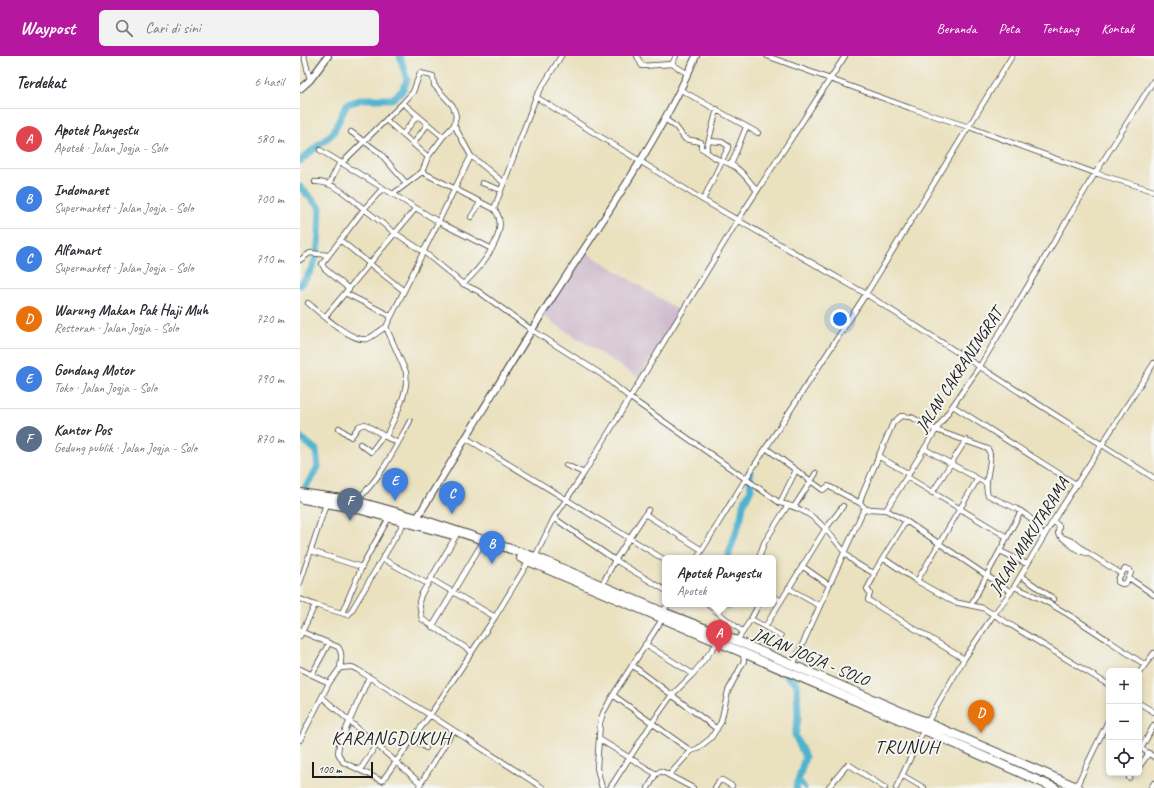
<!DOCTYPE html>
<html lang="id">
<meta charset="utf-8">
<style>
:root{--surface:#fff;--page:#f2f2f3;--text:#2b2b33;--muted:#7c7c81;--line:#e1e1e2;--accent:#b5179e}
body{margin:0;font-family:Caveat,sans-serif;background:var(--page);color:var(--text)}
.controls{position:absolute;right:12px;bottom:12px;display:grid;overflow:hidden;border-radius:6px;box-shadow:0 2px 6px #0003}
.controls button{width:36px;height:36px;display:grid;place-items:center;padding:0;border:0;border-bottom:1px solid var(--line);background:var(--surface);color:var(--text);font:20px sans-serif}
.scale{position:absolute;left:12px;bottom:10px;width:61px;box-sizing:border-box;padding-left:4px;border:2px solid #1c1c1c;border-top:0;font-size:11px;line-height:14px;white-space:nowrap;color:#1c1c1c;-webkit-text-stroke:3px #f6f6f2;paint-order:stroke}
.you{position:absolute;left:540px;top:263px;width:14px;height:14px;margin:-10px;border:3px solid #fff;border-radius:50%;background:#1a73e8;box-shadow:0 0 0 6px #1a73e833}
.badge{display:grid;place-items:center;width:26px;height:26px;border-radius:50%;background:var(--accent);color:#fff;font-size:13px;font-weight:700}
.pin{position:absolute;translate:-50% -33px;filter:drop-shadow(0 1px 2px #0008)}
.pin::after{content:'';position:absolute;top:21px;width:14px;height:12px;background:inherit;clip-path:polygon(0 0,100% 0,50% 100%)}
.popup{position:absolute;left:362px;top:499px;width:114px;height:52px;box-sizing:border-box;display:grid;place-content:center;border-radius:6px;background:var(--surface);filter:drop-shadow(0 1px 3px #0005);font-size:13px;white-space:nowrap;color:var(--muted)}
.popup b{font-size:15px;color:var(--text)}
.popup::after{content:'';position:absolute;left:50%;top:100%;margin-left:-8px;border:8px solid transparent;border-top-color:var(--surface)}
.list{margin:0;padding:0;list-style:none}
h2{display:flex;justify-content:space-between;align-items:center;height:52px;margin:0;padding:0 16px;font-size:17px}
h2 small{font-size:13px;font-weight:400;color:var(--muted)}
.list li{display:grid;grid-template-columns:26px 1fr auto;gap:12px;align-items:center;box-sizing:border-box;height:60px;padding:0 16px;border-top:1px solid var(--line)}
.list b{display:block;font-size:15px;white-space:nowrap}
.list p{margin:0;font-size:13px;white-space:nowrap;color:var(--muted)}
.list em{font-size:13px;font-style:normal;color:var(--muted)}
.icon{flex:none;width:22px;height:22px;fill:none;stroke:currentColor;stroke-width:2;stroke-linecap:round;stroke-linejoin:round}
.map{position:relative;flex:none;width:854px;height:732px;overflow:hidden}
header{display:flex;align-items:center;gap:24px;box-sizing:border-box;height:56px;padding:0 20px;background:var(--accent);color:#fff}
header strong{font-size:19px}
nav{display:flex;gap:22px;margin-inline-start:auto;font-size:14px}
.search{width:280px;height:36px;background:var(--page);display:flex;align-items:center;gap:10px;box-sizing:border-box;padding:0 14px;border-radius:6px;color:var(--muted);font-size:15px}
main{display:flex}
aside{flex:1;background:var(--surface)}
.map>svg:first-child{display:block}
.industrial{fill:#cfbdce}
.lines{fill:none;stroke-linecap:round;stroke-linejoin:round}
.canal{stroke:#50b2cf;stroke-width:4.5}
.river{stroke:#50b2cf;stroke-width:7}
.street-casing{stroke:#3b3a34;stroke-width:6}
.secondary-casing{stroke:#3b3a34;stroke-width:8}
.highway-casing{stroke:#3b3a34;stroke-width:10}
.street{stroke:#fff;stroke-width:4.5}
.secondary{stroke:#fff;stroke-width:6}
.highway{stroke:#fff;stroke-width:8}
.labels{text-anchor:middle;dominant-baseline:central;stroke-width:4;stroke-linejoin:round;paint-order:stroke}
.street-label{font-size:17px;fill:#1c1c1c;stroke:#f6f6f2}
.quarter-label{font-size:19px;letter-spacing:1px;fill:#1c1c1c;stroke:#f6f6f2}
</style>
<header>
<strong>Waypost</strong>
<div class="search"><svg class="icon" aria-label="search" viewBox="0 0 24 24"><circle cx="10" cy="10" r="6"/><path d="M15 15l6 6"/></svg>Cari di sini</div>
<nav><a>Beranda</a><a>Peta</a><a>Tentang</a><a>Kontak</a></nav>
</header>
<main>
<aside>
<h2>Terdekat<small>6 hasil</small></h2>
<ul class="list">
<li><span class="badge" style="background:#e0444e">A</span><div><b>Apotek Pangestu</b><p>Apotek · Jalan Jogja - Solo</p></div><em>580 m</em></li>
<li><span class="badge" style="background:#3f7fe0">B</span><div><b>Indomaret</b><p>Supermarket · Jalan Jogja - Solo</p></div><em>700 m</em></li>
<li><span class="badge" style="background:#3f7fe0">C</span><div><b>Alfamart</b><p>Supermarket · Jalan Jogja - Solo</p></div><em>710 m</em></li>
<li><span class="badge" style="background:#e8710a">D</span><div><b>Warung Makan Pak Haji Muh</b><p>Restoran · Jalan Jogja - Solo</p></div><em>720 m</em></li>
<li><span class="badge" style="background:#3f7fe0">E</span><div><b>Gondang Motor</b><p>Toko · Jalan Jogja - Solo</p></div><em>790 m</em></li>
<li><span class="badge" style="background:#5c6f8a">F</span><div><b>Kantor Pos</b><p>Gedung publik · Jalan Jogja - Solo</p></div><em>870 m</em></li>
</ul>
</aside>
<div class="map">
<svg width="854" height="732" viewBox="0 0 854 732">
<rect width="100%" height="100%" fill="#f6f6f2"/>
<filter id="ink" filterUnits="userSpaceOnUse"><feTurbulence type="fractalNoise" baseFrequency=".025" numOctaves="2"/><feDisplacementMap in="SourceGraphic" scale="8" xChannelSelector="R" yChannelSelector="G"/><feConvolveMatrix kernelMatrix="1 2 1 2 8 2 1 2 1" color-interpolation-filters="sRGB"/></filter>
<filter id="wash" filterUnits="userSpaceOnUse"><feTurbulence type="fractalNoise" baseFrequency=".012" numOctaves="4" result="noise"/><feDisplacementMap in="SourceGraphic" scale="16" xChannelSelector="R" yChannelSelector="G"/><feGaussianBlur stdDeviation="0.9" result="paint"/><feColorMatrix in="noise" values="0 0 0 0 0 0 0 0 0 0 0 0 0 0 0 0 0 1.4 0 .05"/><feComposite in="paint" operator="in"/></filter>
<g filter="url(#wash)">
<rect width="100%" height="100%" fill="#eae1bf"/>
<path class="industrial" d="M283,194l97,61 -41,67 -98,-63z"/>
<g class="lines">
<path class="canal" d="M498,722l7,10"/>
<path class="river" d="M0,105l33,-28 14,-29 16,-5h29l10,-8 5,-11 -7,-24
M0,131l20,21c-2,29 2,55 -20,77
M0,381l16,13 2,17 -12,19 -4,11
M429,502v-4l12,-37 2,-12 8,-16 -1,-16
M425,548l3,2
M487,621l10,6 1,37 -3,15 10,22 -9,31"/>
</g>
</g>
<g filter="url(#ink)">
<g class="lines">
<defs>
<path id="street" d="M4,0l6,24
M337,0l5,10 30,-2 16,10
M467,0l143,52 59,19 126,46 59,18
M372,8l4,-8
M381,34l77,43
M236,41l167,103 163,94 288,184
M103,47l40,34
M417,53l-11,42c7,8 15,9 24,13 11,5 20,18 27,27
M365,63l11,8 9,12 16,3v6l5,3
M86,64l42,37
M154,69l17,31 32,26
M51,76l29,21 26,30
M103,78l14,-18
M113,88l14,-19
M20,94l119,72 53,27
M42,107l61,-60 10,-11 7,-19 13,3 1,9 19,21 3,10 -2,9 -11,12 -15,20 -6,15 -29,22
M431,109l15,-38
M122,116l72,37c19,21 -15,61 -31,75
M15,126c19,-1 35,16 49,27l-42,55 2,4 25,21
M182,127l19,7
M29,128l11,-22
M83,132l-19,21 31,24 29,19 39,32 15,7 54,39 69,44 28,23 151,106c34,7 45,25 66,51 6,8 19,15 28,19l9,-15 34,23 37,21 29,6 126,77
M403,144l25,-52v-2l-6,-4 -13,-1
M194,153l42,-112 25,-41
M171,161l9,-14
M40,184l64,51
M0,204l10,-7 18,2
M45,237l46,23
M8,247c11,9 44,40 59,36 6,-2 13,-9 19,-12l20,45c3,22 -12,45 -20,65l12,6
M25,261l91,-109
M86,271l85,-171
M653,350l124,79
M39,372l12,9 8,-11 6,-2 21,13
M166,382l199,122
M60,388l11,8 12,-16
M466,392l57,42 5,-4 32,17
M625,393l62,35
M578,400l31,18
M266,409l18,8
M607,421l100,60
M632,437l34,-53
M56,445c25,-23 38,-51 54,-80
M480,447l16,-33
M494,451l22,-34
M566,453l-6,-6 2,-8 31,-72 8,-7 10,1 25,13 52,19c7,11 -6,33 0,46 23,13 44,15 55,42
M586,454l20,11 105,71
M345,458l57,36
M254,462l61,42 50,30
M753,465l6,5 -1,8c8,6 19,19 30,19
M156,480l-35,59 -2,7 3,17 50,33
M762,481l12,5 14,11 32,20
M11,495l50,16
M700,495l27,13
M235,501l19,-39 30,-45 154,-253 107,-164
M397,502l48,-78 121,-186 146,-238
M459,502l5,-15 24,-38
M583,502l23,-37
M83,503l45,25
M502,510l27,19
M825,513l5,1 1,3 -5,10 -4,1 -4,-2v-3z
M574,517l-1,5 -6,11 3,4 -2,7 96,59
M721,520l33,23
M829,522l25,17
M131,523l64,38
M617,525l60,-101
M0,527l26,-79
M302,529l13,-25 33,-50
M714,531c45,17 89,51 130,77
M488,532l32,18
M473,540l8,5
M0,543l15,6 -15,31
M407,548l36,28
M15,549l33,10 2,-2 55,-92
M671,549l50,-94
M363,556l5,-8
M42,557l21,-49 27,-48
M451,563l8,-15
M132,571l49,-82
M465,571l59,-96 19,-25
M0,575l38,16c5,6 3,14 2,21
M437,585l14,-22 30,17
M345,588l48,30
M332,609l85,64
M493,609l70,-154 7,-2 16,1 50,-80 44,-64 111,-186 63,-100
M0,613l29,14
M839,617l15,-20
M12,618l17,-31
M69,621l-30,68 -1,8 5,9 39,19 48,-66 113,73
M313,639l78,56
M22,641l98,86
M839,647l15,9
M114,683l12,9
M299,683l57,35
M0,684l29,-57 11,-15 12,-1 6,3 72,45 65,-98 34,-56
M839,691l15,10
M841,693l13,-24
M839,711l10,-14
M60,714l16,-25
M370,718l21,-23 6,-2 14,-11 10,-16 7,-31 16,-30 -1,-8
M602,719l22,13
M829,722l4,-5
M776,731l33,-68
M118,732l35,-57
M302,732l-5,-20 3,-45 3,-10 10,-18 50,-77
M310,732l42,-65 19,-27 22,-22 26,-33
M348,732l8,-14 5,-3 32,17
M415,732l4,-7 3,-1 10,6
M528,732l20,-24 37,24
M596,732l31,-65 37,-64 30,-45 17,-22 42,-71 101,-158
M851,732l3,-5"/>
<path id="secondary" d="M0,33l10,-9 18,-24
M117,462c45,-73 89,-148 135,-220 51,-79 106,-156 144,-242"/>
<path id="highway" d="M0,437l56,8 61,17 121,40 125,54 74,29 342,147
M3,443l51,9 99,27
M221,502l403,172 131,58"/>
</defs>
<use href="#street" class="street-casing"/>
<use href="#secondary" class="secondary-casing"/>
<use href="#highway" class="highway-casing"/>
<use href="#street" class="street"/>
<use href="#secondary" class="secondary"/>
<use href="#highway" class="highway"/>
</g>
</g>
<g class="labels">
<g class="street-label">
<text transform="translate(659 314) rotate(-57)">JALAN CAKRANINGRAT</text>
<text transform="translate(729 480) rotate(-58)">JALAN MAKUTARAMA</text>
<text transform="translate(511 601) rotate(23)">JALAN JOGJA - SOLO</text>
</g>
<g class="quarter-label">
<text x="91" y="682">KARANGDUKUH</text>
<text x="607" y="691">TRUNUH</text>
</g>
</g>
</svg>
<div class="controls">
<button>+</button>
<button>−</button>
<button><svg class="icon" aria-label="locate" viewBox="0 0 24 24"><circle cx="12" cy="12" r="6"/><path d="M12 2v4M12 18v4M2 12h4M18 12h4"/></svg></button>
</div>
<div class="scale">100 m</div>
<div class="you"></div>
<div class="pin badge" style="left:419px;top:597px;background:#e0444e">A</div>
<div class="popup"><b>Apotek Pangestu</b>Apotek</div>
<div class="pin badge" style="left:192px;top:508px;background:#3f7fe0">B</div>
<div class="pin badge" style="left:152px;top:458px;background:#3f7fe0">C</div>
<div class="pin badge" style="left:681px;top:677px;background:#e8710a">D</div>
<div class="pin badge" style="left:95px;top:445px;background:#3f7fe0">E</div>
<div class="pin badge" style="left:50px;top:465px;background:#5c6f8a">F</div>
</div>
</main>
